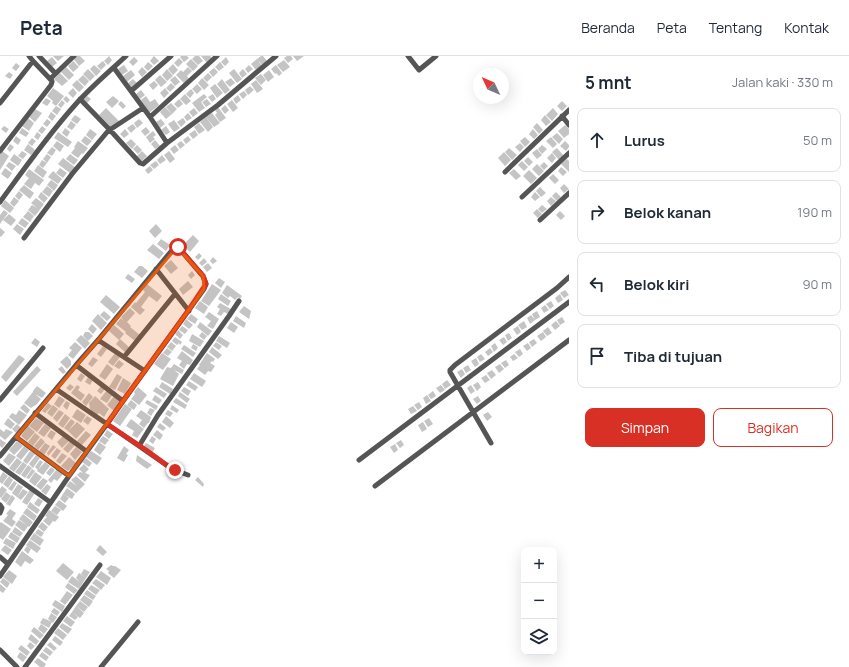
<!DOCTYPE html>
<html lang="id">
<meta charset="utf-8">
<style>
:root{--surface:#fff;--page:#f2f2f3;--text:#1f2937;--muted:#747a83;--line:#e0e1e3;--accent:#d93025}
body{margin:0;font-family:Manrope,sans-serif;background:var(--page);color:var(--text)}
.controls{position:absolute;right:12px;bottom:12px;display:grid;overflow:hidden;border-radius:8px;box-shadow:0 4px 16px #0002}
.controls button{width:36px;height:36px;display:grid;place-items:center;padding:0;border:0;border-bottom:1px solid var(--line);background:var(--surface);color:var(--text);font:20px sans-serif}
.compass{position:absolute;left:473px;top:12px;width:36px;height:36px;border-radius:50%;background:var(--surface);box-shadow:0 4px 16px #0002;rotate:314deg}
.stop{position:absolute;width:12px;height:12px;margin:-9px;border:3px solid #d93025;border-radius:50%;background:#fff}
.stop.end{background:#d93025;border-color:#fff;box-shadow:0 1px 4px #0008}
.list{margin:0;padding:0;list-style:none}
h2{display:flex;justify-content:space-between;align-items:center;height:52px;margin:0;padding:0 16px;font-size:17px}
h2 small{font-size:13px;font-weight:400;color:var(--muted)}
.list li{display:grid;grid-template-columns:26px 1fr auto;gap:12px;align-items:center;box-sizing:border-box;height:64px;margin:0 8px 8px;padding:0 8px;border:1px solid var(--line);border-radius:8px}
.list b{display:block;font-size:15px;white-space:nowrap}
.list em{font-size:13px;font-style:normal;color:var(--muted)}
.actions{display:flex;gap:8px;padding:12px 16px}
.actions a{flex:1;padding:9px 0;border:1px solid var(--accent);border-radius:8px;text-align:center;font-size:14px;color:var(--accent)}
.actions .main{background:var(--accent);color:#fff}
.icon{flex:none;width:22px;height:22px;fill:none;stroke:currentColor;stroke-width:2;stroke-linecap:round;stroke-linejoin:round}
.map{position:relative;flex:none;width:569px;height:611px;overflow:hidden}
header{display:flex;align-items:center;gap:24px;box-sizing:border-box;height:56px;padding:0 20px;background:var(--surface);border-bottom:1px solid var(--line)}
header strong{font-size:19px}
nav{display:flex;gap:22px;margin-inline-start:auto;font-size:14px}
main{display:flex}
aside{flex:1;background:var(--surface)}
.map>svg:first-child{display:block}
.building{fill:#c4c4c4}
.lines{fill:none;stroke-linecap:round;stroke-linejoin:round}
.minor{stroke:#555;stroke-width:5}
.route{stroke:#d93025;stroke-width:5}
.marked{fill:#e8590c;fill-opacity:0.2;stroke:#e8590c;stroke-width:3;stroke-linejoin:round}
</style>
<header>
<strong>Peta</strong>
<nav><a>Beranda</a><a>Peta</a><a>Tentang</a><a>Kontak</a></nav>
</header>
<main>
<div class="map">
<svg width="569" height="611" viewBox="0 0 569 611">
<rect width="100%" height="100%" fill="#fff"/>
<path class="building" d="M53,0h11l-6,5z
M75,0h5l5,5 -6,5 -6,-8z
M109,0l3,4 -4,5 -4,-4z
M154,0l5,5 -5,4 -4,-4z
M181,0h6l2,2 -5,4 -4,-5z
M195,0h4l4,5 -5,4 -6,-6z
M201,0h9l2,2 -5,5z
M261,0h2l4,5 -5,4 -5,-6z
M287,0h4l2,3 -5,4 -4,-5z
M293,0h11l-7,5z
M52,1l5,6 -5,4 -5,-6z
M134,1l4,4 -5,5 -4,-4z
M226,1l3,5 -4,4 -4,-4z
M179,2l4,4 -5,5 -4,-4z
M191,3l7,7 -5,5 -7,-7z
M257,3l5,7 -6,4 -5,-6z
M284,4l6,7 -7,5 -6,-7z
M73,5l6,6 -6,5 -5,-6z
M103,5l3,4 -5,5 -4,-4z
M148,6l5,4 -5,5 -4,-4z
M220,6l4,5 -5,4 -4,-4z
M16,7l4,3 -4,5 -4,-3z
M173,8l5,6 -5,5 -5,-6z
M94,9l7,6 -5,5 -6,-7z
M124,9l4,6 -6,4 -4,-6z
M249,9l4,4 -5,4 -3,-4z
M276,9l6,8 -3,3 -3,-3 -1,1 -4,-5z
M66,11l8,8 -5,5 -8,-8z
M142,11l5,5 -5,5 -4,-5z
M188,11l4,4 -5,5 2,3 -5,4 -8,-8 5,-5 2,2z
M214,12l4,4 -5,5 -4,-5z
M88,13l7,7 -5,5 -7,-7z
M167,13l6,7 -6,5 -5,-6z
M234,13l8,10 -5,4 -8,-10z
M243,13l4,5 -5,4 -3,-5z
M131,14l4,5 -8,7 -4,-6z
M269,14l5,7 -6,5 -5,-7z
M9,16l4,3 -3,4 -5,-3z
M60,17l8,8 -6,5 -8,-7z
M208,17l4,4 -5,5 -4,-4z
M261,18l5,6 -5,5 -6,-7z
M83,19l6,6 -4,5 -7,-6z
M160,19l7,7 -6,5 -6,-7z
M175,20l5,6 -5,4 -5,-6z
M202,22l7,7 -5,5 -6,-7z
M231,22l4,5 -5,4 -5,-5z
M133,23l5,5 -6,5 -4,-6z
M222,23l8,11 -5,4 -8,-10z
M77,24l7,7 -5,5 -7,-7z
M256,24l7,9 -6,4 -6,-9z
M154,25l4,4 -5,5 -4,-5z
M171,27l4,4 -5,5 -4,-4z
M197,28l5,5 -5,5 -5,-5z
M215,28l8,9 -6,5 -7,-10z
M250,30l4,4 -6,5 -3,-5z
M53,32l11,8 -8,10 -4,-3 1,-2 -6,-5z
M73,32l4,5 -4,5 -5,-5z
M165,32l4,5 -5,5 -4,-5z
M191,33l3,4 -4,5 -4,-4z
M141,34l4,5 -5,4 -4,-5z
M244,35l3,4 -4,4 -4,-5z
M185,38l6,7 -5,4 -6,-6z
M204,38l3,3 -6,5 4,6 -6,4 -7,-9z
M213,38l3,5 -4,3 -4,-5z
M238,39l3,5 -5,4 -3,-5z
M66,40l4,4 -3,3 -4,-4z
M87,40l4,3 -4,4 -4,-3z
M113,40l6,5 -7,7 -6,-6z
M146,40l4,6 5,-3 4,6 -10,8 -8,-13z
M46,42l5,3 -4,5 -5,-3z
M179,43l4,5 -5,4 -4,-4z
M207,43l4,5 -5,3 -4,-5z
M62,44l3,3 -4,5 -3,-3z
M232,44l6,8 -5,4 -6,-8z
M121,45l5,5 -3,3 -5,-5z
M562,45l5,5 -5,5 -5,-5z
M171,47l6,6 -5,5 -6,-7z
M225,49l4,5 -4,4 -4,-5z
M56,50l5,3 -4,6 -5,-4z
M165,51l7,7 -6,5 -6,-7z
M218,51l8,11 -6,4 -5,-7 2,-2 -2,-3z
M106,52l13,13 -7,7 -13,-13z
M194,52l4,5 -5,4 -4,-5z
M553,52l5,6 -6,7 -6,-6z
M35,53l7,4 -7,9 -6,-5z
M51,56l5,4 -4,5 -4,-4z
M188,57l4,5 -5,3 -3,-4z
M212,57l8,10 -6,4 -8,-10z
M75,59l6,4 -4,5 -6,-4z
M545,59l6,7 -5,4 -5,-6z
M206,61l7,10 -5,5 -8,-10z
M28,62l6,5 -5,8 -7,-5z
M183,62l3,4 -5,5 -4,-5z
M47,63l4,3 -4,5 -4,-3z
M139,63l4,4 -6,5 -3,-5z
M161,63l4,5 -5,4 -4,-6z
M174,64l6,8 -6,4 -6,-8z
M71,65l5,4 -4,5 -5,-3z
M199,67l6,7 -6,4 -5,-7z
M537,67l6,7 -4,4 -6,-7z
M133,68l3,4 -5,5 -4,-5z
M565,69l4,4v5l-5,4 -6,-7z
M4,70l5,3 -3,4 -5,-4z
M42,70l4,3 -4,5 -4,-3z
M166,70l4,6 -4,3 -5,-5z
M146,71l4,5 -5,4 -4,-5z
M22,72l7,5 -3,4 -7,-4z
M65,72l5,4 -3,5 -5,-4z
M90,73l7,5 -5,6 -6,-5z
M125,73l4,5 -5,4 -4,-4z
M533,73l5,6 -4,4 -5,-5z
M195,74l3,5 -5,4 -4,-5z
M153,75l3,4 -3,2 2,2 -5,4 -4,-6z
M37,76l4,3 -3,5 -4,-3z
M58,76l14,10 -4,5 -14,-9z
M557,77l6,6 -4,5 -7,-7z
M16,80l5,4 -3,5 -5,-4z
M85,80l7,5 -5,5 -6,-5z
M188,80l3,4 -5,4 -3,-4z
M525,81l5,5 -5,5 -5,-6z
M551,81l6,7 -4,4 -7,-7z
M32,82l4,3 -4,5 -4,-3z
M131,83l5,5 -4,5 -6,-6z
M155,84l5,6 -5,3 -4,-5z
M57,85l7,5 -4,6 -7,-6z
M78,85l10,7 -5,6 -1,-1 -4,5 -7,-5 4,-5 -1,-1z
M181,85l4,4 -5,4 -3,-5z
M565,85l4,4v2l-3,4 -6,-5z
M520,87l4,4 -4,5 -5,-5z
M10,88l4,3 -4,5 -3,-3z
M28,88l7,6 -4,5 -7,-5z
M137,89l5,5 -4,4 -5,-5z
M175,89l4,5 -5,4 -4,-5z
M542,89l5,4 -5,5 -4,-5z
M52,91l4,3 -4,6 -5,-3z
M509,92l8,7 -5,5 -7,-8z
M557,92l7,8 -5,4 -7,-8z
M537,93l5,6 -5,4 -5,-6z
M2,95l7,5 -9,14v-16z
M22,95l5,3 -4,5 -5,-3z
M142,95l5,5 -6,6 -5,-5z
M169,95l6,8 -5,4 -6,-8z
M504,96l7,8 -6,6 -7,-8z
M552,97l4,5 -4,5 -5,-5z
M14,98l8,6 -4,6 -8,-6z
M47,98l4,3 -4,6 -4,-4z
M70,98l8,6 -4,5 -8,-6z
M162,99l4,5 -6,4 -3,-4z
M528,101l5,5 -4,4 -5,-5z
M63,102l13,10 -5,6 -13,-10z
M567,103l2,2v11l-8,-8z
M42,104l5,3 -4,5 -4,-3z
M156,105l3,4 -5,4 -4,-4z
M522,105l6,6 -4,4 -6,-6z
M9,106l7,4 -4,5 -6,-5z
M544,106l4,4 -4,4 -4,-4z
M537,108l7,7 -5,5 -7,-7z
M38,109l9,7 -4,6 -9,-7z
M150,110l3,4 -5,4 -3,-4z
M561,111l6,5 -4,4 -5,-5z
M5,112l7,5 -4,6 -7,-5z
M60,112l7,5 -4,5 -7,-5z
M29,113l15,11 -5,6 -14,-11z
M514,113l7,7 -5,4 -7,-7z
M529,114l8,8 -6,6 -8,-8z
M53,115l9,8 -4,5 -10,-7z
M553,118l6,6 -4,4 -6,-6z
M29,122l6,5 -4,6 -7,-5z
M51,124l7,5 -4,6 -7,-6z
M564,128l5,5 -5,4 -4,-5z
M24,129l10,8 -4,6 -11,-9z
M47,130l6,5 -4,6 -7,-5z
M540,131l6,6 -5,4 -5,-6z
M19,135l4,4 -4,5 -4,-4z
M41,136l7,6 -4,5 -6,-6z
M535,136l5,5 -5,4 -4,-4z
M556,136l5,5 -4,4 -5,-5z
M14,141l5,4 -5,6 -4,-4z
M551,141l5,4 -5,5 -4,-5z
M36,142l8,6 -9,12 -7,-6 4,-5 5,3 -6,-5z
M5,144l9,8 -4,5 -9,-7z
M542,149l5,4 -5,4 -4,-4z
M537,153l5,5 -4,4 -5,-5z
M4,154l4,3 -8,11v-9z
M28,155l6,5 -4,6 -7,-5z
M560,155l5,5 -4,4 -5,-5z
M9,158l7,6 -5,6 -8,-6z
M22,162l7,5 -4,5 -7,-5z
M17,168l7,5 -4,6 -7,-6z
M156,168l6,7 -7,7 -6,-7z
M0,172l5,4 -4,5 -1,-1z
M193,179l6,6 -9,11 -7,-7z
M161,183l9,6 -4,6 -9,-7z
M153,188l11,9 -5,6 -12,-9z
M199,197l3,3 -4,4 -3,-3z
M213,201l4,4 -4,3 -3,-3z
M204,202l3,4 -5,4 -3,-3z
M171,204l7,8 -7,6 -7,-8z
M208,207l4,5 -5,4 -4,-5z
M139,210h3l6,5 -6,7 -8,-6z
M192,215l3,4 -4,4 -3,-4z
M128,218l7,5 -3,4 -7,-5z
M219,222l6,4 -4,6 -6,-5z
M188,225l5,6 -10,8 -4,-6z
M147,228l15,12 -5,6 -8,-6 -8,11 4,3 -5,5 -9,-8 4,-5 1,1 9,-11 -2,-2z
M212,228l9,6 -12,16 -8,-5z
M227,229l15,11 -2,3 -2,-2 -3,3 -5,-4 -2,2 -6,-5z
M565,234l4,5 -5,3 -4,-5z
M221,238l10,7 -3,5 -10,-7z
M560,238l3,6 -5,3 -3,-5z
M106,239l14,12 -6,7 -14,-12z
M200,245l8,6 -4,7 -9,-6z
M551,245l3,5 -4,3 -4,-5z
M220,247l11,6 -3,5 -4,-2 -3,4 -4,-2 3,-5 -3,-2z
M545,249l4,5 -5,3 -3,-5z
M244,250l7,5 -2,8 -10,-7z
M130,252l5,5 -8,9 4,4 -1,1 10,8 -5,6 -10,-8 1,-1 -10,-8 5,-6 3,3 -3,-4z
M104,255l7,6 -4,4 -7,-6z
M537,255l3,6 -5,3 -3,-6z
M209,256l10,7 -6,10 -6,-3 4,-5 -6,-4z
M98,258l9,9 -6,7 -9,-9z
M191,258l7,5 -3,5 -8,-5z
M531,259l4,5 -5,4 -3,-6z
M236,260l10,7 -2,5 -11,-7z
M562,261l3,5 -5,3 -3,-5z
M186,263l7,6 -4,4 -6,-5z
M524,265l3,6 -5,3 -4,-5z
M556,265l4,5 -5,4 -4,-5z
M200,266l12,9 -4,5 -11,-9z
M231,266l7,5 -4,6 -7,-5z
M92,268l5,5 -4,5 -5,-5z
M114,269l10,9 -5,6 -10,-9z
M182,270l6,4 -3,4 -6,-4z
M518,270l3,6 -4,3 -4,-6z
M548,271l4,6 -5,3 -4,-5z
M178,274l5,5 -3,4 -5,-5z
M85,276h4l4,4 -5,5 -5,-5z
M202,276l5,4 -3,4 -5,-4z
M543,276l3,5 -5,4 -4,-5z
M509,277l3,5 -4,3 -3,-6z
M192,278l12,7 -4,6 -11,-6z
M81,279l9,8 -5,6 -9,-9z
M219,280l11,7 -3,5 -11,-7z
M175,281l7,5 -2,3 -1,-2 -2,2 -5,-4z
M504,281l3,5 -4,3 -4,-5z
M35,282l5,4 -3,5 -6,-4z
M120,283l10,9 -4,5 -10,-9z
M534,283l3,4 -5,4 -3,-5z
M75,286l7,6 -9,11 -5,-4 4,-5 -3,-2z
M171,286l5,4 -4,5 -5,-4z
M216,286l6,4 -3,4 -6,-4z
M495,287l3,5 -4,4 -3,-6z
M528,287l3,5 -4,3 -4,-5z
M193,288l5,3 -2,4 -5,-3z
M184,289l12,8 -3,4 -12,-8z
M103,290l4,3 -6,8 -4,-3z
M212,291l10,8 -4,4 -9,-7z
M167,292l5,4 -4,4 -5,-3z
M490,292l3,4 -5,4 -3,-4z
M520,293l3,5 -4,3 -4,-5z
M182,295l11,9 -3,5 -3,-1 -3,5 -5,-4 3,-4 -5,-3z
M115,297l5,4 -7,9 -5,-4z
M162,297l9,6 -8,11 -9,-6z
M207,297l8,6 -2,3 -1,-1 -2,2 5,3 -4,6 -3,-1 -3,4 -8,-6 3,-4h-1z
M481,298l4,5 -5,3 -3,-5z
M514,298l4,4 -5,3 -3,-4z
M19,299l6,4 -19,23 -5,-5z
M67,300l4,5v4l-4,4 -7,-7z
M93,301l5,3 -6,7 -4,-3z
M476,302l3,6 -4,3 -4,-6z
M119,304l5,4 -5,5 -5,-3z
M506,304l3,5 -4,3 -4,-5z
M107,308l6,5 -8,11 -6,-4z
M174,308l10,6 -2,4 -8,-4 5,4 -6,12 -13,-7 7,-12 4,1z
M500,308l4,5 -5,4 -4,-6z
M468,309l3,5 -5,3 -3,-5z
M37,310l4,4 -24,26 -4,-4z
M62,310l4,6 -3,2 -5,-5z
M462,313l3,5 -4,4 -4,-6z
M492,314l4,5 -5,4 -4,-6z
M81,317l4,3 -4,6 -4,-3z
M194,317l12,8 -4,6 -12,-8z
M117,318l5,3 -7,13 -6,-3z
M486,319l4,5 -5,3 -4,-5z
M88,321l5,3 -3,5 -5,-3z
M123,322l8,5 -6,11 -8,-4z
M447,324l4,5 -6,4 -3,-5z
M189,325l9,6 -3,4 -9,-6z
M162,326l11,7 -3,5 -11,-7z
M478,326l3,5 -4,4 -4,-6z
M70,328l4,3 -4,4 -4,-3z
M77,329l3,2 -2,3 7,5 -4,6 -10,-8z
M441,329l4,5 -5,3 -4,-5z
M471,329l4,6 -4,3 -4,-6z
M37,330l9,7 -4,5 -7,-4 6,5 -4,5 -6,4 -7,-5 9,-11v-1z
M101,330l4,3 -4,5 -4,-3z
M138,331l9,8 -8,10 -8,-6 4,-5 -1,-2z
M156,331l11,7 -3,4 -11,-7z
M184,331l7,4 -3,5 -7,-5z
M107,334l6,4 -6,9 -7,-4z
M433,335l3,5 -5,3 -3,-4z
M180,336l10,7 -3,4 -9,-7z
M89,337l4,4 -7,9 -4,-4z
M155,339l7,5 -3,4 -7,-4z
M427,339l4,6 -5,3 -3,-6z
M59,340l6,4 -6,8 -5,-4z
M95,340l14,13 -5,8 -5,-4 -2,2 -7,-6 -1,-6z
M114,340l7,6 -7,9 -7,-6z
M478,340l3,5 -4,3 -4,-5z
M176,342l11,7 -2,4 -12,-7z
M131,344l6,5 -3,5 -7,-5z
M147,344l11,6 -2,4 -11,-7z
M66,345l4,2 -3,7 -4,-4z
M419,346l3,5 -4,3 -4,-5z
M48,347l4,3 -7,7 -3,-2z
M24,348l6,6 -3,4 -7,-6z
M125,348l7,5 -12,17 -7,-5z
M53,349l5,4 -6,8 -5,-4z
M172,349l7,5 -2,3 -7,-4z
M413,350l4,5 -6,3 -3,-5z
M150,352l5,2 -4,6 -4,-3z
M77,353l9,6 -5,8 -9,-6z
M19,354l8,5 -8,10 -10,-8 3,-4 4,2z
M59,354l5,3 -7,9 -4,-4z
M141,354l10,7 -2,6h-1l-4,5 -5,-4 3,-4 -6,-4z
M168,354l5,3 -3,4 -5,-3z
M488,356l4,5 -5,4 -4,-6z
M65,358l5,4 -7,10 -5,-4z
M87,360l5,3 -4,6 -5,-4z
M166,360l8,7 -4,5 -8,-6z
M8,362l7,6 -4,5 -7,-5z
M36,362l8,5 -7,9 -8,-6z
M429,362l4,6 -5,3 -4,-6z
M71,363l4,3 -7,9 -4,-3z
M131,363l13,10 -7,9 -5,-3 2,-4 -8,-5z
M77,366l8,7 -9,10 -8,-8z
M423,366l4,7 -5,3 -4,-7z
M160,367l6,5 -3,3 -6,-4z
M17,368l4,4 -5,5 -4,-4z
M45,368l6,4 -7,9 -6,-4z
M28,370l7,6 -8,9 -6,-5z
M0,373l4,3 2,-3 7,3 -8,8 -5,-4z
M51,374l5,3 -4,7 -5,-4z
M107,374l6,4 -4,5 -5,-4z
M157,374l6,5 -3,5 -7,-5z
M86,375l5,4 -9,10 -5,-4z
M35,377l5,4 -7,9 -5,-4z
M63,380l6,5 -7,7 -5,-6z
M103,380l6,4 -4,5 -6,-4z
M152,380l4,3 -3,5 -4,-3z
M41,382l4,4 -7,8 -4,-4z
M0,383l6,4 -4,5 -2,-2z
M401,384l3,5 -4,3 -4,-5z
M17,385l6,5 -9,9 -5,-5z
M70,385l5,4 -7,8 -5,-4z
M99,386l7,5 -6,8 -6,-5z
M45,387l5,3 -6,9 -5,-4z
M146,387l9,5 -3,5 -9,-5z
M395,388l3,6 -4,3 -4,-6z
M53,389l3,2 -8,9 -1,-3z
M24,390l5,4 -8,10 -5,-4z
M124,390l5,4 -3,4 2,1 -4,7 -7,-4z
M76,391l6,5 -7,8 -5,-6z
M57,392l4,3 -6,8 -4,-3z
M30,395l5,3 -8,10 -4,-3z
M91,395l11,7 -5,7 -11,-8z
M9,397l7,4 -7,9 -6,-5z
M62,397l5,3 -7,8 -4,-3z
M36,399l4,3 -7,10 -4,-4z
M137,399l15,10 -5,4 -11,-8z
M69,401l7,6 -8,8 -7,-5z
M17,402l5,4 -8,10 -5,-4z
M86,402l6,5 -3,4 -7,-5z
M40,404l3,2 -5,8 -3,-3z
M23,406l4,3 -7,10 -5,-3z
M45,406l5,4 -7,9 -6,-4z
M84,408l5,5 -4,4 5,2 -5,7 -8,-7 3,-3 3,1 -4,-4z
M28,409l4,3 -7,10 -4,-3z
M51,411l4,3 -5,6 -4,-3z
M32,413l3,2 -6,8 -3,-1z
M57,413l6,5 -6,7 -3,-2 -3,4 -3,-3z
M3,416l5,4 -6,8 -2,-2v-5z
M35,416l7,5 -7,9 -6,-5z
M9,420l4,4 -5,8 -5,-4z
M76,420l9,8 -9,9 -10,-7 4,-5 7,5 -6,-6z
M198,421l6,7 -1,3 -8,-7z
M43,422l5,3 -7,9 -5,-4z
M14,425l3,2 -5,8 -4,-2z
M18,428l5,3 -6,10 -5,-4z
M47,428l4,3 -5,8 -5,-4z
M2,430l5,4 -6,8 -1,-1v-8z
M67,432l8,6 -3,5 -9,-5z
M23,433l5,3 -7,8 -4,-3z
M30,434l5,3 -8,12 -5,-3z
M6,436l5,4 -5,7 -5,-4z
M63,438l6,4 -4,5 -5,-4z
M12,439l3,3 -5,8 -4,-2z
M38,442l5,3 -4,6 -5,-3z
M59,444l8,6 -4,5 -8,-6z
M30,446l10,8 -3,4 -10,-7z
M55,450l6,4 -4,5 -6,-4z
M27,452l10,8 -3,5 -11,-8z
M10,453l6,4 -4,6 4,3 -4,5 -9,-6 5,-6 -2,-1z
M49,454l10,7 -4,5 -7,-4 5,3 -4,5 -6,-5 4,-4 -2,-1z
M23,458l10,8 -4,5 -10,-8z
M19,464l9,6 -4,6 -9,-7z
M1,466l10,7 -8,11 -3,-2v-15z
M42,466l6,5 -4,5 -6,-5z
M15,471l8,6 -3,4 -8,-5z
M38,473l6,4 -3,4 -6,-4z
M11,476l9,6 -3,5 -9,-6z
M34,477l10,7 -4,6 -10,-7z
M6,482l10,5 -3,6 -10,-6z
M30,484l11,8 -4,5 -11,-8z
M5,489l7,5 -4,5 -7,-5z
M100,489l7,7 -4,4 -7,-6z
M27,490l4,3 -3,5 -4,-4z
M22,495l12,9 -4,4 -5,-3 -4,6 -6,-5z
M63,507l11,9 -7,8 -11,-9z
M111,509l2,1h2l6,4 -7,8 -6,-5 1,-2 -3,-2z
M84,513l6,3 -4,6 -5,-4z
M9,514l8,6 -5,8 -9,-7z
M101,515l10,7 -4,7 -11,-8z
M79,517l7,5 -7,11 -11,-7 4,-6 8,6 -4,-4z
M3,522l7,5 -3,5 -7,-6z
M96,523l9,6 -4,5 -9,-7z
M68,527l10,7 -4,4 -9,-7z
M0,528l6,5 -3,4 -3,-2z
M91,529l9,5 -4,5 -8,-6z
M87,534l9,6 -3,4 -9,-6z
M67,535l6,4 -8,10 -5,-4z
M84,539l9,6 -4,6 -9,-7z
M55,544l10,6 -3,6 -10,-7z
M80,545l8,6 -4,5 -8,-6z
M76,550l8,7 -4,5 -8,-6z
M54,552l6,4 -3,4 -6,-4z
M72,556l6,5 -3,3 -6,-4z
M51,557l6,4 -4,6 -5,-4z
M67,560l8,6 -4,5 -8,-6z
M43,562l9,4 -3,6 -9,-5z
M62,567l10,6 -4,5 -9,-7z
M41,568l7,5 -4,5 -6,-5z
M34,571l10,8 -4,4 -9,-8z
M58,572l9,7 -4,5 -9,-7z
M31,578l8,7 -3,4 -8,-6z
M55,580l8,6 -3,4 -8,-6z
M30,586l5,4 -4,4 -4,-4z
M50,586l7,6 -3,3 -7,-6z
M21,589l9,7 -3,4 -9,-7z
M46,591l7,5 -3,4 -7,-5z
M20,596l7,5 -4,5 -6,-5z
M42,596l7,5 -3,4 -7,-5z
M38,602l8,6 -2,3h-4l-6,-5z"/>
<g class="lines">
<path class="minor" d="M29,0l4,5
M39,0l16,17
M408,0l11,14 17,-14
M114,12l36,49 17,26
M50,23l24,-23
M131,35l40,-35
M80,43l30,31 30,33 3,1 24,-21 51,-38 58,-49
M0,47l33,-42 19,20v1l-1,3 -51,66
M562,60l7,9
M150,61l67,-61
M505,116l64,-62
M522,141l47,-44
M0,146c24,-33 48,-67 75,-97 16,-18 34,-33 51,-49
M540,164l29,-27
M24,182l48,-64 36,-43 35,-23
M156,213l33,42
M98,284l47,31
M124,301l51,-63
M76,309l47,36
M56,333l83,57 19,-31 71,-99 10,-15
M0,344l43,-52
M35,357l51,38
M16,381l53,39
M491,387l-41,-71v-2l5,-5 102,-77 12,-11
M139,390l33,23 16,6
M0,400l76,-91 22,-25 75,-91 4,-2 2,1 24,28 3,8 -2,5 -81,112 -16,23 -38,52 -69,100
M359,404l210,-158
M0,410l50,36
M375,430l194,-146
M0,449l2,3 -2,5
M0,501l8,7
M0,594l17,17
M25,611l75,-102
M101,611l37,-45"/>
</g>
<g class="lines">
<path class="route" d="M175,414l-3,-1 -26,-19 -39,-26 16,-23 65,-90 18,-27 -3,-8 -25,-29"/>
</g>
<path class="marked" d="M177,191l26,29 1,13 -135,187 -53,-39z"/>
</svg>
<div class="controls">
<button>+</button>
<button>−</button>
<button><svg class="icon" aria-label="layers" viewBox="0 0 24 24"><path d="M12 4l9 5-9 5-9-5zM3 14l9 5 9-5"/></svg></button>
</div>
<svg class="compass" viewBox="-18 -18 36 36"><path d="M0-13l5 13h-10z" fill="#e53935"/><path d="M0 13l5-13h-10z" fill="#747a83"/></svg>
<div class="stop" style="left:178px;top:191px"></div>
<div class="stop end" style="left:175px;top:414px"></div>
</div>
<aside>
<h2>5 mnt<small>Jalan kaki · 330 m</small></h2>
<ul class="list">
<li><svg class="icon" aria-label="ahead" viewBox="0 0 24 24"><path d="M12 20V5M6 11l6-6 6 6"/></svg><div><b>Lurus</b></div><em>50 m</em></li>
<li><svg class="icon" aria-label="right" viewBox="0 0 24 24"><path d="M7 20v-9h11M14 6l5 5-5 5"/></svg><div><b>Belok kanan</b></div><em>190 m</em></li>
<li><svg class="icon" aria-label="left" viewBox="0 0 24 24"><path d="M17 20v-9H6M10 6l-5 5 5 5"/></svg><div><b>Belok kiri</b></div><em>90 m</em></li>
<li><svg class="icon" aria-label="arrive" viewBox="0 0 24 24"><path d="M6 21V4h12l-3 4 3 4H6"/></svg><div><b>Tiba di tujuan</b></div></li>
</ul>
<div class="actions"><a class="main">Simpan</a><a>Bagikan</a></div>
</aside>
</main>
